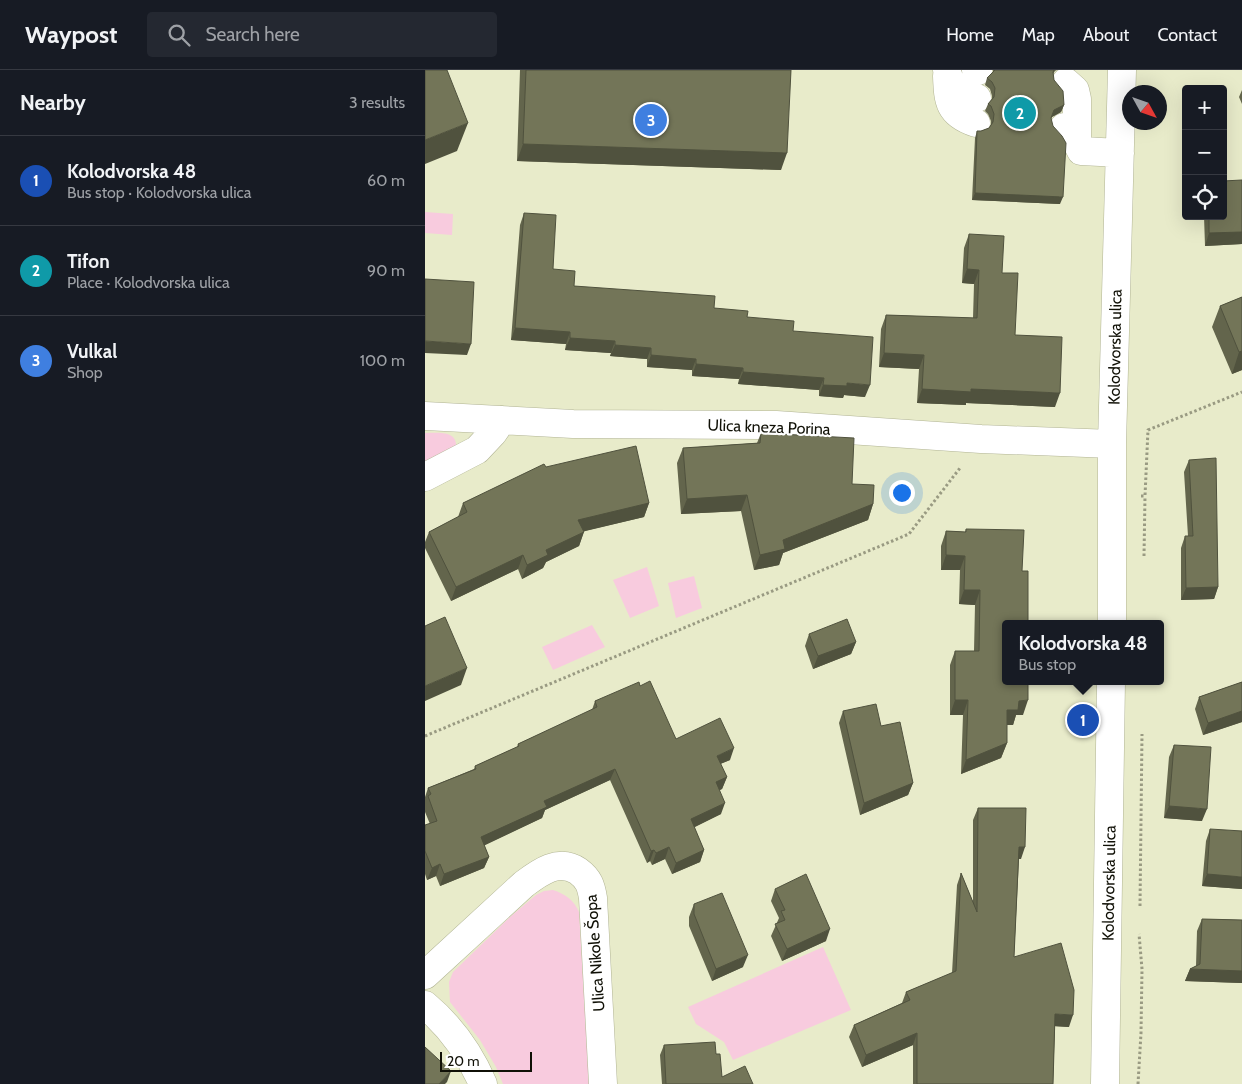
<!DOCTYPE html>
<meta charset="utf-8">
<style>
:root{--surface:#171b24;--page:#242831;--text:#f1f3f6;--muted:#9ea1a6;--line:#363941;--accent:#d59abd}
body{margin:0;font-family:Cabin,sans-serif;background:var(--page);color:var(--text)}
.controls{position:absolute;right:15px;top:15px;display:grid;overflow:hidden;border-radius:5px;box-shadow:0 5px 20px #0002}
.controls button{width:45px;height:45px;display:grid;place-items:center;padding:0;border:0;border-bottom:1px solid var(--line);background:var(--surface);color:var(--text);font:25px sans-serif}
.compass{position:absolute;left:697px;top:15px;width:45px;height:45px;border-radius:50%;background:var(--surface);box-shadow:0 5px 20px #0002;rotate:130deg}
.scale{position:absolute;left:15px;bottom:12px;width:92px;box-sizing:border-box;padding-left:5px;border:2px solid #101006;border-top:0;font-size:14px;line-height:18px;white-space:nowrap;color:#101006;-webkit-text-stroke:4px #fff;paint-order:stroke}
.you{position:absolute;left:476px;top:422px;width:18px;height:18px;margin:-12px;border:4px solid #fff;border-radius:50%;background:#1a73e8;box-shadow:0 0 0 8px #1a73e833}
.badge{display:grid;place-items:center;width:32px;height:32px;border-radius:50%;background:var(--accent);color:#fff;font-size:16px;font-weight:700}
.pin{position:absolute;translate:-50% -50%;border:2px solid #fff;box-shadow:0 1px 5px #0006}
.popup{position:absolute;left:577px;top:550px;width:162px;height:65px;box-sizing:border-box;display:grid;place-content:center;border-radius:5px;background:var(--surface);filter:drop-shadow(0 1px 4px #0005);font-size:16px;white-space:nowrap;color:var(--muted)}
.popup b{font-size:19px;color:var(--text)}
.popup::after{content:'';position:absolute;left:50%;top:100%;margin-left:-10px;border:10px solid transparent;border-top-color:var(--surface)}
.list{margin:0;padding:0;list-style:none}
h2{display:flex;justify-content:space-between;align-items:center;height:65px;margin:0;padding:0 20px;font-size:21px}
h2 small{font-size:16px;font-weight:400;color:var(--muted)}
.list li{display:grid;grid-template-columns:32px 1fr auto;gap:15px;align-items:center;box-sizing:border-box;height:90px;padding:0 20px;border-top:1px solid var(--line)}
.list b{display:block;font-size:19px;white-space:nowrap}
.list p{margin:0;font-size:16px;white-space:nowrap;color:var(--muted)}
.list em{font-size:16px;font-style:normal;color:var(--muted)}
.icon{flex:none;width:28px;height:28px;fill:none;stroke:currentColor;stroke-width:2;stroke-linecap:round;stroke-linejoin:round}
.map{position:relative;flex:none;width:817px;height:1014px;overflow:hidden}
header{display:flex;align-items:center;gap:30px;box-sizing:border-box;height:70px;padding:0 25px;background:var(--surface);border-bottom:1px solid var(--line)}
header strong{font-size:24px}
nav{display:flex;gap:28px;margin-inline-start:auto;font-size:18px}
.search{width:350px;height:45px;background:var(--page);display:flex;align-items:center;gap:12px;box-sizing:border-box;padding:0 18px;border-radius:5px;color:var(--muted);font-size:19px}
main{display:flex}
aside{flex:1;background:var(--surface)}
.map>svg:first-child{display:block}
.green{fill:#f8cbde}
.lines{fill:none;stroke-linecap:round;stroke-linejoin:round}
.minor-casing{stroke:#b1b494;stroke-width:29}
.path{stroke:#999a82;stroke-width:3;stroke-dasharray:2.5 2.5;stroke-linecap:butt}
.minor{stroke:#fff;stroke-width:28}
.wall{fill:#63654c}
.shaded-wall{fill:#50523e}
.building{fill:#737558;stroke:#50523e}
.labels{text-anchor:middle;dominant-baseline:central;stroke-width:4.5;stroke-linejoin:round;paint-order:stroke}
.street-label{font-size:16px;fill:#101006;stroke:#fff}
</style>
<header>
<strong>Waypost</strong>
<div class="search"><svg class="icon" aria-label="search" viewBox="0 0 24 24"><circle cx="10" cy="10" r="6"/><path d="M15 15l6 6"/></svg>Search here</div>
<nav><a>Home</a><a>Map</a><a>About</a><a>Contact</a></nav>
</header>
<main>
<aside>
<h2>Nearby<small>3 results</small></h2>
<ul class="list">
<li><span class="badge" style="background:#1a4fb4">1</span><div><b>Kolodvorska 48</b><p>Bus stop · Kolodvorska ulica</p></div><em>60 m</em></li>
<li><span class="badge" style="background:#0f9aa8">2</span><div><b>Tifon</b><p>Place · Kolodvorska ulica</p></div><em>90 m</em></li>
<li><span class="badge" style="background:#3f7fe0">3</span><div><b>Vulkal</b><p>Shop</p></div><em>100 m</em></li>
</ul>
</aside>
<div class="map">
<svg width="817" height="1014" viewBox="0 0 817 1014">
<rect width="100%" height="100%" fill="#e8ebca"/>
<path class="green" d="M0,142l28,2 -1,21 -27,-2z
M0,363c13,0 33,-3 31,15l-31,20z
M222,497l12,39 -29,12 -17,-38z
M269,506l8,32 -26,10 -8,-35z
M167,555l13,22 -52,23 -11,-23z
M128,820c12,4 21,10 26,22l10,172h-86l-7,-17 -16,-27 -30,-38 -1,-20 4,-10 57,-55 26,-22 8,-4z
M398,877l28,63 -118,50 -9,-18 -28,-18 -8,-17z"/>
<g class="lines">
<defs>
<path id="minor" d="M522,0c1,17 16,22 30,28
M551,0l2,1
M522,6c1,26 2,38 29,47
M641,12l9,8 2,9v44
M639,57l8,6 9,18 39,2
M0,346l148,8 203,1 205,14 131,5
M0,407l52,-27 16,-17 9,-13
M687,554v-180l10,-374
M0,905l99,-91c16,-12 35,-26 54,-13 11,8 13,15 15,27l10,186
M0,935c25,21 45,49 58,79
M680,1014l6,-403"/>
</defs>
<use href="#minor" class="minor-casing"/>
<path class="path" d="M716,426h4l3,-66 94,-38
M719,486l1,-60
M0,666l484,-202 51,-66
M715,836l2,-172
M713,1014l3,-51 1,-64 -3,-35"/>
<use href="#minor" class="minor"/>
</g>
<path class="wall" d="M95,0h271l-10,100 -264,-9z
M568,0h64l-2,1 -2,3 1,6 10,25 -3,7 -9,5 -1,2 9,85 -88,-4 3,-62 2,-7h4l8,-3 2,-3v-4l-3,-7 -3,-3 3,-7 4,-5v-3l-2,-7 -5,-4 2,-7 6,-6z
M817,20v14l-3,-7z
M817,110v64l-37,2 -1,-30h19z
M99,143l29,56 21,17 140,22 33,9 46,14 72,66 -21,-2 -1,3 -24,-2v-6l-81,-6 1,-5 -47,-3v-6l-45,-3v-8l-37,-3 1,-3 -46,-3 1,-6 -55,-4 9,-115z
M544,164l33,39 13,62 40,72 -89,-4v2l-49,-2 2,-34 -40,-2 2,-38 5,-14 87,3 1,-34 -12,-1 2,-35z
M817,227v73l-10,4 -20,-47 8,-21z
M336,363l91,51 21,20 -5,16 -85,33 -4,12 -25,5 -13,-59 -60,3 -4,-51 6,-15 74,-5z
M764,390l29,127 -4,12 -33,1v-52l4,-12h3l-4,-64z
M121,397l103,36 -5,14 -60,14 -5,15 -33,16 -3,6 -21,11 -4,-10 -67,32 -26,-53v-6l4,-10 29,-15 5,-14z
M541,459l56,42 1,144h-7l-3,10h-6v18l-6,15 -40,16 2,-59h-13v-50l5,-14h19l1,-46 -16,-1 1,-34h-19v-24l5,-15 19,1z
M384,564l47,8 -5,12 -38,15 -8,-23z
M817,612v40l-39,13 -8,-26 4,-12z
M215,616l36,53 54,21 -10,4 7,13 -5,12 -3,1 2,24 -27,13 10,23 -4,12 -28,12 -7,-15 -13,6 -2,-4 -3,2 -37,-83 -65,30 -3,8 -58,27 5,12 -5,11 -44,18 -4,-10 -9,4 -2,-6v-49l5,-1 -5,-12v-15l3,-9 46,-19 1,-3 42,-19 1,-3 74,-34 3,-9z
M418,641l70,72 -5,12 -48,20 -21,-92z
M749,675l28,76 -38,-3 5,-61z
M553,738l43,51h-2l-5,98 55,70 -14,-1 -2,58h-140v-39l-51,22 -13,-30 5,-12 48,-22 4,-11 46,-19 5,-88 4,-12 12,29v-82z
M785,759l32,60 -40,-3 4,-45z
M350,819l51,52 -44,20 -11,-25 8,-18 -8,-17z
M269,834l49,63 -31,14 -23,-55v-9z
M777,849l40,1v63l-57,-2 5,-12 6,-3 1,-35z
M239,975l52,9 6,23 31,7h-91l-2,-29z"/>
<path class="shaded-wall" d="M639,35l-3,7 -9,5 2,-7z
M43,53l-11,28 -32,13v-24z
M98,74l264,9 -6,17 -264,-9z
M550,123l88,4 -3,7 -88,-4z
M817,162v12l-37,2 4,-13z
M542,199l12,1 -5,14 -12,-1z
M90,258l55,4 -4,12 -55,-4z
M145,268l45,3 -4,12 -46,-3z
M0,271l46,3 -4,11 -42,-2z
M190,275l36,3 -4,11 -37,-3z
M817,281v19l-10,4 7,-22z
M459,283l40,2 -5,14 -40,-2z
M226,285l45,4 -4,11 -45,-3z
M271,294l47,4 -4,11 -47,-3z
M318,302l81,6 -5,12 -81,-6z
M422,313l23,2 -5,12 -21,-2 -1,3 -24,-2 4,-11z
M497,319h49l89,4 -5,14 -89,-4v2l-49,-2z
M322,425l-6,16 -60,3 6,-15z
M224,433l-5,14 -71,17 5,-14z
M448,434l-5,16 -85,33 -4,12 -25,5 6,-15 23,-15z
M159,462l-5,14 -33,16 -3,6 -21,11 5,-14 19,-15z
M98,485l-5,14 -67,32 5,-14z
M521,485l19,1 -5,14h-19z
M793,517l-4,12 -33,1 5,-12z
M539,520h16l-5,15 -16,-1z
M431,572l-5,12 -38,15 5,-13z
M42,598l-6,17 -36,16v-15z
M530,630h13l-5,15h-13z
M603,630l-5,15h-7l-3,10h-11l5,-15 12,-9z
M817,641v11l-39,13 5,-12z
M582,673l-6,15 -40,16 5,-14z
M309,678l-4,12 -17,7 4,-11z
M190,699l-5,11 -65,30 -3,8 -65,31 4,-12 63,-36z
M302,707l-5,12 -10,5 4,-12z
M488,713l-5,12 -48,20 4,-12z
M300,733l-4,11 -34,17 4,-12z
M744,736l38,3 -5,12 -38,-3z
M244,777l-4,12 -13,6 4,-12z
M594,777h6l-4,12h-6z
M229,780l-4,11 -3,2 4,-12z
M279,780l-4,12 -28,12 4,-11z
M64,787l-5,11 -44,18 4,-12z
M15,794l-4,12 -9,4 5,-12z
M782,804l35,3v12l-40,-3z
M405,859l-4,12 -44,20 5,-12z
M323,885l-5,12 -31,14 4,-12z
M765,899l52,2v12l-57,-2z
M630,944l18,1 -4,12 -18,-1z
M492,963l-4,12 -51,22 4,-12z
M26,1001l-4,11 -2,2h-6z"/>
<path class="building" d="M0,0h22l21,53 -43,17z
M101,0h265l-4,83 -264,-9z
M570,0h59l-1,2 1,8 9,11 1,14 -10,5 -3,8 2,8 9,10 4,7 -3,54 -88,-4 2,-62h4l8,-3 4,-6 1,-8 -3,-8 -3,-2 6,-7 1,-9 -3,-6 -5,-4z
M817,110v52l-33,1v-17h14v-35z
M99,143l32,2 -3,54 22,2 -1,15 141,10 -1,12 34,3 -1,6 47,4 -1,10 80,6 -3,48 -23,-2v3l-24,-1 1,-7 -81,-6v-4l-47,-4v-5l-45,-4v-7l-36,-3v-4l-45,-3v-6l-55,-4z
M544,164l35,2 -2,37h16l-3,62 47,2 -2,56 -89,-4v3l-49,-3 2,-34 -40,-2 2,-38 91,3 2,-48 -12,-1z
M0,209l49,3 -3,62 -46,-3z
M817,227v54l-3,1 -19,-46z
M336,363l93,5 -2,46 22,1 -1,19 -90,36 2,9 -25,6 -13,-60 -60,4 -4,-51 77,-5z
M211,376l13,57 -71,17 6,12 -38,18 2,5 -21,10 -4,-10 -67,32 -27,-55 38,-20 -4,-9 81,-39 2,3z
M791,388l2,129 -32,1 -1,-52h8l-4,-76z
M541,459l58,1 -2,41h6v53h-23v57h23v19l-9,1 -1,9h-11v33l-41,17 2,-60h-13v-49h24l1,-61h-16l1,-34 -19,-1v-24l20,1z
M20,547l22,51 -42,18v-60z
M422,549l9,23 -38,14 -9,-22z
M225,611l26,58 44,-21 14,30 -17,8 10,21 -11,5 9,21 -34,16 13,31 -28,13 -7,-16 -13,6 -2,-3 -3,1 -36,-82 -71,32 3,6 -66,30 8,20 -45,17 -4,-10 -8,4 -7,-17v-26l12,-4 -9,-25 3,-2 -3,-6 48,-19 -1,-3 44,-20 -1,-2 79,-37 -2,-6 44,-19 1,4z
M817,612v29l-34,12 -9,-26z
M451,634l5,22 19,-4 13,61 -49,20 -21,-92z
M749,675l37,2 -4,62 -38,-3z
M553,738h48l-1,39h-6l-5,110 47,-14 13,47 -1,25 -18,-1 -2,70h-136v-51l-51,22 -12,-30 56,-25 -4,-8 50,-21 5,-98 16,39z
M785,759l32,2v46l-35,-3z
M381,804l24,55 -43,20 -12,-25 10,-4 -4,-9 4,-1 -10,-21z
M297,823l26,62 -32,14 -22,-55v-10z
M777,849l40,1v51l-52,-2 10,-5z
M290,972l1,12h4l2,23 23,-11 8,18h-87l-2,-39z
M0,977l26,24 -12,13h-14z"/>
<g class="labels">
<g class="street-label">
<text transform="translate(690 277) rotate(-89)">Kolodvorska ulica</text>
<text transform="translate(344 357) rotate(2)">Ulica kneza Porina</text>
<text transform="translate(684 813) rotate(-89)">Kolodvorska ulica</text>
<text transform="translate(170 883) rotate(-94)">Ulica Nikole Šopa</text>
</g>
</g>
</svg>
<div class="controls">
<button>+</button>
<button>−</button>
<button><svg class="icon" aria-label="locate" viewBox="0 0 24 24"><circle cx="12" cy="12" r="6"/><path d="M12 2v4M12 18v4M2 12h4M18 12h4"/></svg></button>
</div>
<svg class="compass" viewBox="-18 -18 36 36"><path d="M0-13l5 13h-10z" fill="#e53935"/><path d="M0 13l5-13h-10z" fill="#9ea1a6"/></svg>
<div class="scale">20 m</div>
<div class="you"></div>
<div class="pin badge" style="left:658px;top:650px;background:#1a4fb4">1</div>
<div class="popup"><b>Kolodvorska 48</b>Bus stop</div>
<div class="pin badge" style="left:595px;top:43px;background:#0f9aa8">2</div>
<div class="pin badge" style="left:226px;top:50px;background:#3f7fe0">3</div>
</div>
</main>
